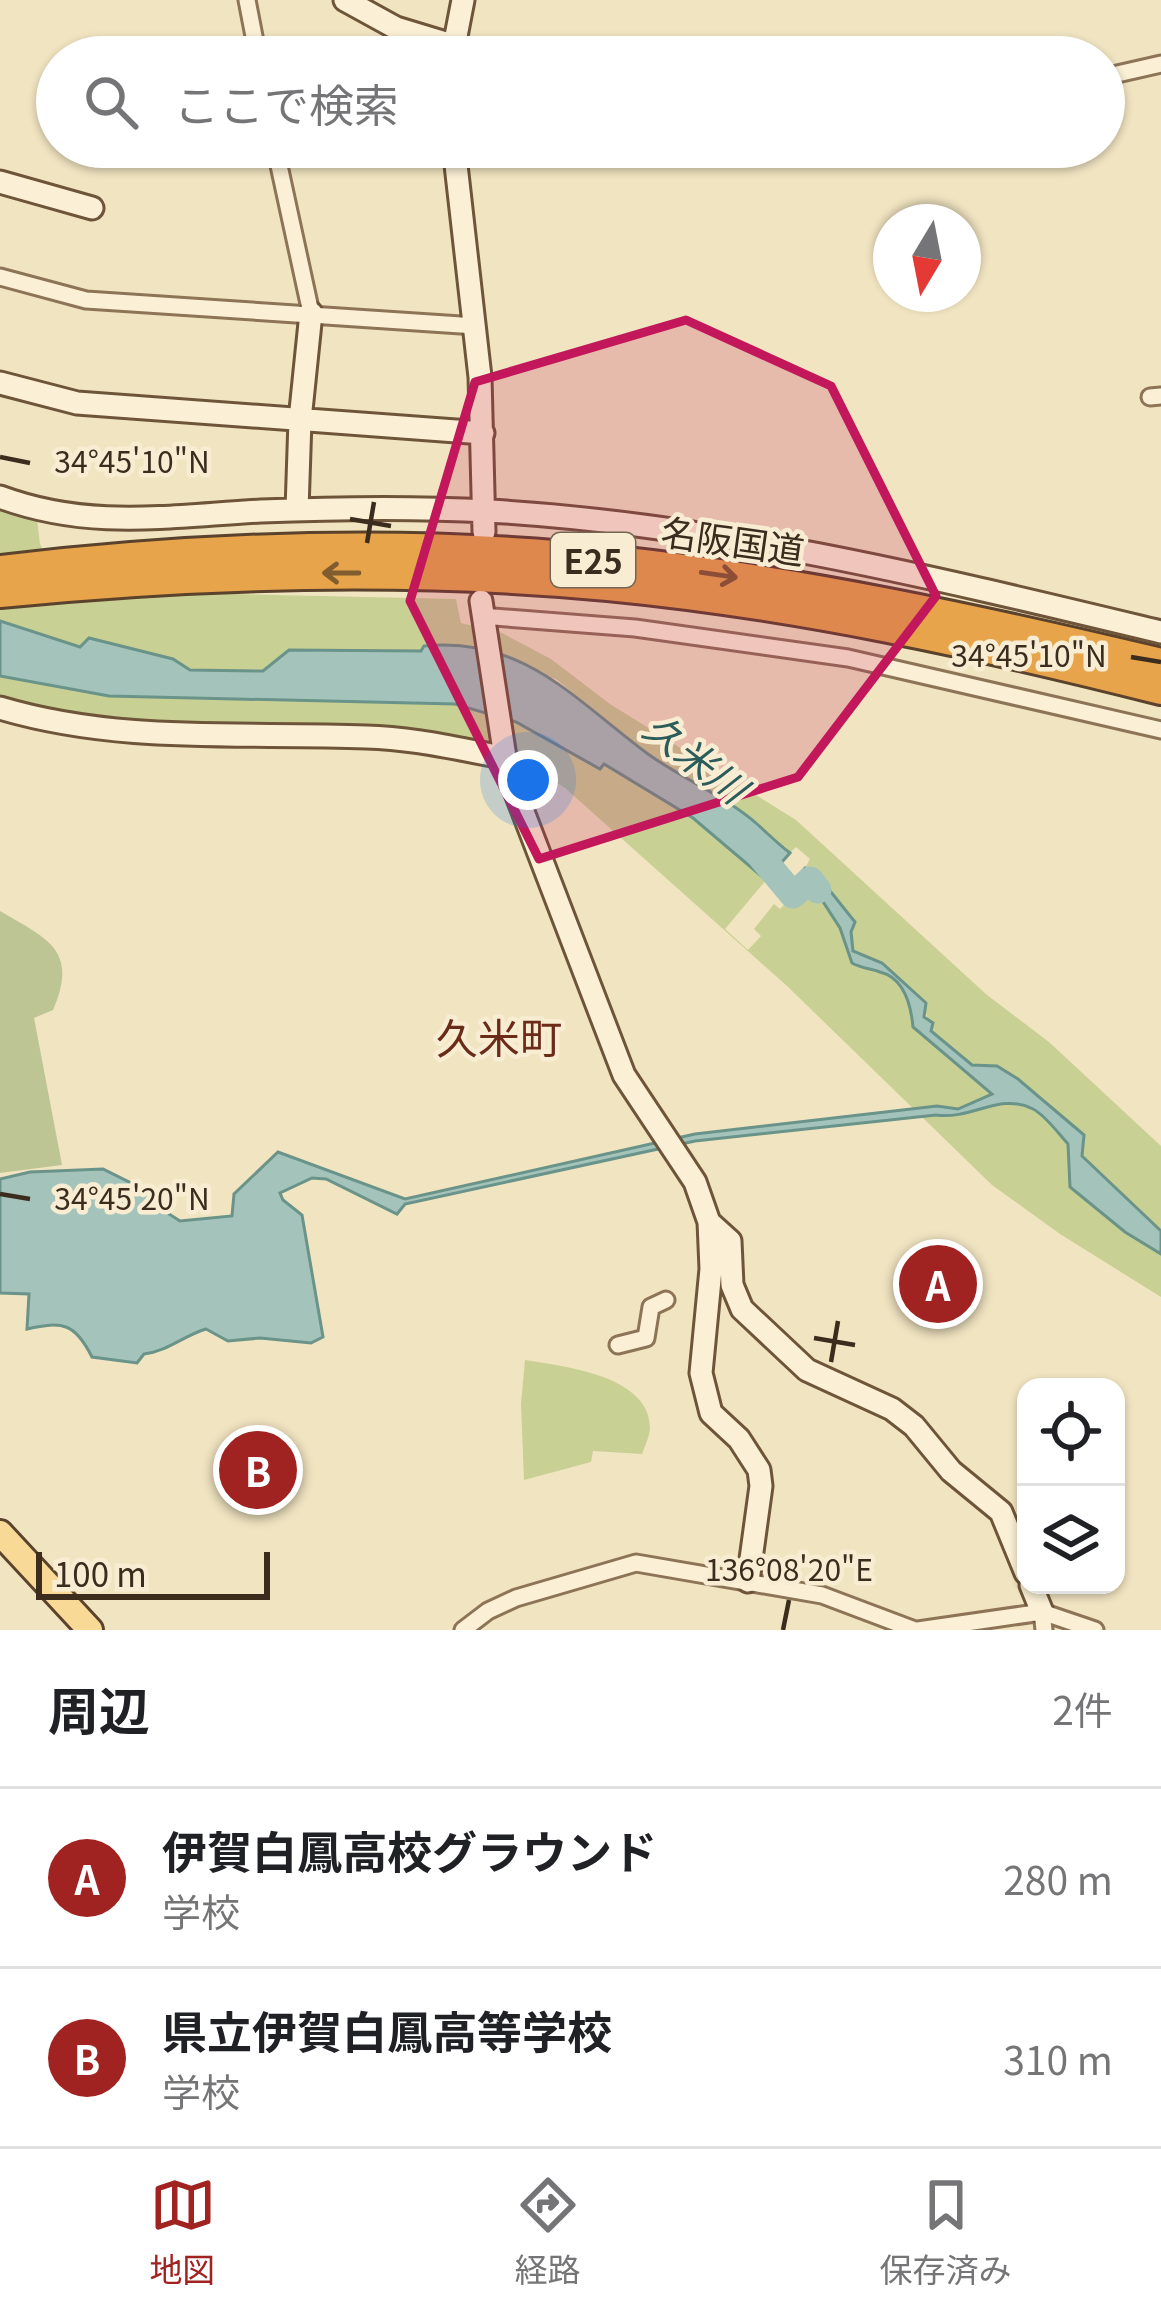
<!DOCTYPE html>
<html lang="ja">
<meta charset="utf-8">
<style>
:root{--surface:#fff;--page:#f2f2f2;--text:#202124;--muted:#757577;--line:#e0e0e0;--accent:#a02322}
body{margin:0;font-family:Georgia,"Noto Sans JP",serif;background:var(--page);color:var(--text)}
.controls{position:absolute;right:36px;bottom:36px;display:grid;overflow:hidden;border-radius:24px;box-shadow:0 3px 9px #0004}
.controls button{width:108px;height:108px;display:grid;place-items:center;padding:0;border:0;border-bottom:3px solid var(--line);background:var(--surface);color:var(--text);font:60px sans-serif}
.compass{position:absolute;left:873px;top:204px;width:108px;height:108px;border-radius:50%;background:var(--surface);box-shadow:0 3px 9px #0004;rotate:190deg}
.scale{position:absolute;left:36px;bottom:30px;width:234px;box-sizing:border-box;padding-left:12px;border:6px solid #3b2c1d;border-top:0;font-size:33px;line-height:42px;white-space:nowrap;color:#3b2c1d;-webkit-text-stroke:9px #f8edd2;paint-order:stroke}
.you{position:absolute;left:528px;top:780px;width:42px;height:42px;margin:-30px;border:9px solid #fff;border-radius:50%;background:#1a73e8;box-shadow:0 0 0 18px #1a73e833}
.badge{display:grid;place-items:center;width:78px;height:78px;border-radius:50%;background:var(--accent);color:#fff;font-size:39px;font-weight:700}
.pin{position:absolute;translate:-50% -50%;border:6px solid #fff;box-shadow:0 3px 12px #0006}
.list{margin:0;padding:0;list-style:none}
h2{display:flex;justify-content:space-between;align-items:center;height:156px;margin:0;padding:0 48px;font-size:51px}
h2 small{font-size:39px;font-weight:400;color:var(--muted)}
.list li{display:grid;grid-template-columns:78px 1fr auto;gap:36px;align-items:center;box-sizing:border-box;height:180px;padding:0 48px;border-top:3px solid var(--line)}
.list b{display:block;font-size:45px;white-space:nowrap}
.list p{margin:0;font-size:39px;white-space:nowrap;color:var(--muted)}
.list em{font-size:39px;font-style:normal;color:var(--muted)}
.icon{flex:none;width:66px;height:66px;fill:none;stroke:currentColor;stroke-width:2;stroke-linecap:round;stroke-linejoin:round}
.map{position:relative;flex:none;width:1161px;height:1630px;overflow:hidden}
.search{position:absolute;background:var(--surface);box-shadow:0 3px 9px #0004;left:36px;right:36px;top:36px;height:132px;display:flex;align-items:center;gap:30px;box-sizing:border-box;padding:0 42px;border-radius:66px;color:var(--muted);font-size:45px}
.sheet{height:516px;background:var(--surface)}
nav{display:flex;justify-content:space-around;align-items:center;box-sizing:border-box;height:168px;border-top:3px solid var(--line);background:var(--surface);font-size:33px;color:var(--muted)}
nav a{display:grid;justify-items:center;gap:6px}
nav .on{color:var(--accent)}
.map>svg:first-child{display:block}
.green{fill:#c9d094}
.cemetery{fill:#bec594}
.water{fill:#a4c4bb;stroke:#6a9389;stroke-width:3}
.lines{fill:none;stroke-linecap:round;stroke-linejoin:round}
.river{stroke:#a4c4bb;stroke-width:27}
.street-casing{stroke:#8d7457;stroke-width:21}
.secondary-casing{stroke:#6e553a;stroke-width:27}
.primary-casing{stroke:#5a422c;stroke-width:30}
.highway-casing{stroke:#5a422c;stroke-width:36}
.street{stroke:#fbf0d5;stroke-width:15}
.secondary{stroke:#fbf0d5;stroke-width:21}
.primary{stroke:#f8da96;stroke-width:24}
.highway{stroke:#e7a44b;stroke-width:30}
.oneway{stroke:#805c2f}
.marked{fill:#c2185b;fill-opacity:0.2;stroke:#c2185b;stroke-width:9;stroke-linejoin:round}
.ticks{fill:none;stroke:#3b2c1d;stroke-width:4.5}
.labels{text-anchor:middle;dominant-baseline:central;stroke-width:9;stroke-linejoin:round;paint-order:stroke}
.shield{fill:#f8edd2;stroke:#746653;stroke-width:3}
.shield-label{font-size:33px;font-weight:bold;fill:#3b2c1d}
.street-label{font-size:36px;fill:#3b2c1d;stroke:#f8edd2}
.water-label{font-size:39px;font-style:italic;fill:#2b5c59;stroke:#f8edd2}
.quarter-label{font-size:42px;fill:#6b2b19;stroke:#f8edd2}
.ticks-label{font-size:30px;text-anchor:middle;fill:#3b2c1d;stroke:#f8edd2;stroke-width:9;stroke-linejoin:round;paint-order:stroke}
</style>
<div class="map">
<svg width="1161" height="1630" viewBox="0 0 1161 1630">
<rect width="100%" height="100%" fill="#f1e4c1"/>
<path class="green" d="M5,509l32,10 3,25 22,46 394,9 5,24 41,10 49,26 59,45 186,116 191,175 62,47 112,104v85l-79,-76 2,-20c-21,-17 -42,-41 -65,-55 -14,-8 -31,-8 -45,-14 -25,-11 -51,-36 -48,-64l-44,-39 -29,-12c-5,-34 -23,-61 -48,-83l5,-9 -14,-12 -6,6 -32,-29 -111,-71 -91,-74 -135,-28 -131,-1 -27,21 -73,-1 -17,-11 -48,-13 -45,1 -80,-26v-111z
M0,676l109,20 346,8 61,18 84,46 3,-5 90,55 73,62 -41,49 23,21 13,-14 -7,-7 20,-25 6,5 13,-14 25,-1 22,34 13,35c10,6 17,5 27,9 24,6 31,33 33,55l88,75 33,7 34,35 57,88 36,22v43l-101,-63 -68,-49 -205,-199 -222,-198 -52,-34 -41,-14 -269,-10 -94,-8 -109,-20z
M525,1360c37,6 124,15 125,67 0,8 -5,19 -8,27l-49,-3 -2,11 -67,18 -3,-76z"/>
<path class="cemetery" d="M0,911c47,28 79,38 53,99l-19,8 28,147 -62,8z"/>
<path class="water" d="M0,621l80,26 9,-9 84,21 17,11 73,1 26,-21 132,1 3,-5c100,-10 152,55 224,108 33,24 79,43 109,70 9,8 21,20 33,29l-24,27 -73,-62 -89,-54 -4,5 -84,-47 -61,-18 -346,-8 -109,-20z
M805,868l22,19 28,35 -4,10 2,19 29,12 44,40 -2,14 9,6 -2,8 41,34 25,1 21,13 66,56 -2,21 79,75v23l-36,-22 -55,-45 -2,-43c-10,-11 -23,-29 -35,-35 -34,-17 -60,11 -97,6l-241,26 -290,63 -8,10 -71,-35 -14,-1 -32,15 3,7 19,15 21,122 -12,6 -51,-5 -32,3 -22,-12c-23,7 -38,22 -62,25l-7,9 -45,-6c-17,-34 -29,-36 -65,-28l2,-35 -29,-1v-114l30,-7 73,-3 56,28 10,17 11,7 52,-5 2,-22 44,-42 127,47 290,-65 242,-28 21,3 34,-15 -79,-67c-2,-22 -9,-49 -33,-55 -10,-4 -17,-3 -28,-9l-12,-35 -22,-34 -25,1 -6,-6z"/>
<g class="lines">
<path class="river" d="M752,846l41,49 17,-15 8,10"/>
<defs>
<path id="street" d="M247,0l11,57
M452,45l48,12
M1104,77l57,-13
M275,147l36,166
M0,277l86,23 390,26
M1150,397l11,-1
M481,616l154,12 213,30 313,72
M618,1345l28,-7 5,-31 15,-7
M1042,1612l2,18
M463,1630l25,-19 28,-13 120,-35 186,32 93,35
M918,1630l124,-18 53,18"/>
<path id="secondary" d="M345,0l51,28 56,17
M452,57l11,-57
M454,147l26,230 4,155
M0,182l92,26
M0,383l77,20 406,30
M0,497c89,33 168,19 261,14 75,-3 153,-4 228,0 227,13 451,68 672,121
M297,510l3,-90 11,-107
M481,601l26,169 117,305 71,107 14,40 2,47 -10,104 10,40 28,26 20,31 2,16 -13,95
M0,708c121,36 243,24 366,29 46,1 92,12 137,20
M709,1222l21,19 2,44 10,24 65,61 85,39 22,17 37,45 50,41 25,61
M1031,1585l11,27"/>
<path id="primary" d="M0,1533l90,97"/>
<path id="highway" d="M0,571c204,-24 412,-32 617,-9 184,20 364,59 544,102
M0,592c202,-20 405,-26 608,-7 187,18 371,58 553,104"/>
</defs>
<use href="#street" class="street-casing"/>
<use href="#secondary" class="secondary-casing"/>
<use href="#primary" class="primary-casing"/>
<use href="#highway" class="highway-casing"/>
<use href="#street" class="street"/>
<use href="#secondary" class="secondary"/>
<use href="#primary" class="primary"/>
<use href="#highway" class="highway"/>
</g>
<defs><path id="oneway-shaft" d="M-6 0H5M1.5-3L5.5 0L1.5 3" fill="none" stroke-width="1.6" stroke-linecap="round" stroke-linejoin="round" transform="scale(3)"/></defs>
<g class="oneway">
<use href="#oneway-shaft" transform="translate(341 573) rotate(180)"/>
<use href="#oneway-shaft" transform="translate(719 575) rotate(8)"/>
</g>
<path class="marked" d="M686,320l145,66 105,210 -138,181 -259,82 -129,-258 65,-219z"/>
<path class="ticks" d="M0,457l30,6M350,519l41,7M367,543l7,-41M1131,657l30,5M0,1194l30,5M814,1338l41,7M831,1362l7,-41M783,1630l6,-30"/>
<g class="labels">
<rect class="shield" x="551" y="533" width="84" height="54" rx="9"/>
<g class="shield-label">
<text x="593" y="560">E25</text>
</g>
<g class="street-label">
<text transform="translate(733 539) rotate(8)">名阪国道</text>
</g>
<g class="water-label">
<text transform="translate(697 756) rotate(38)">久米川</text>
</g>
<g class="quarter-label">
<text x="499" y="1035">久米町</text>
</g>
</g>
<g class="ticks-label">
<text x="132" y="473">34°45'10"N</text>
<text x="1029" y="667">34°45'10"N</text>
<text x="132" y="1210">34°45'20"N</text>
<text x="789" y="1581">136°08'20"E</text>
</g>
</svg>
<div class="controls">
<button><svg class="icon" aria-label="locate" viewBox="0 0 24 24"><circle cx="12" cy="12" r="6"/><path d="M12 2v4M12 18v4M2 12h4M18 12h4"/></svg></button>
<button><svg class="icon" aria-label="layers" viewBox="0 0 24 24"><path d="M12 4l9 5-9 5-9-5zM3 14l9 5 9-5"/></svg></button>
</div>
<svg class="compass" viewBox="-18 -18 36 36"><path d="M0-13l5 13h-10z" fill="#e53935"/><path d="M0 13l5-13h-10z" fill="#757577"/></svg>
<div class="scale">100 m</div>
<div class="you"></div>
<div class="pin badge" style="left:938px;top:1284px">A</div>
<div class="pin badge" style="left:258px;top:1470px">B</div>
<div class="search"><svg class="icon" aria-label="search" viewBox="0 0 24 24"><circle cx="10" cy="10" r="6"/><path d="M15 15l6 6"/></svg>ここで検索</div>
</div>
<section class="sheet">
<h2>周辺<small>2件</small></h2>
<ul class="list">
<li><span class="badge">A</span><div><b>伊賀白鳳高校グラウンド</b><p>学校</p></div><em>280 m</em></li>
<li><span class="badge">B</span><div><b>県立伊賀白鳳高等学校</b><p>学校</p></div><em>310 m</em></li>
</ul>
</section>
<nav>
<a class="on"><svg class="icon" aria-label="map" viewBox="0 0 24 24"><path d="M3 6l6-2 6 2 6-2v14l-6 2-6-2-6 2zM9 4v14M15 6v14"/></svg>地図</a>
<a><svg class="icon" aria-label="directions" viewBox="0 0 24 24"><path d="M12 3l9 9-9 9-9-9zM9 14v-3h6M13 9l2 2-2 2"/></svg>経路</a>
<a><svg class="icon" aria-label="saved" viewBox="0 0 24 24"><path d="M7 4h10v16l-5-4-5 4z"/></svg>保存済み</a>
</nav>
